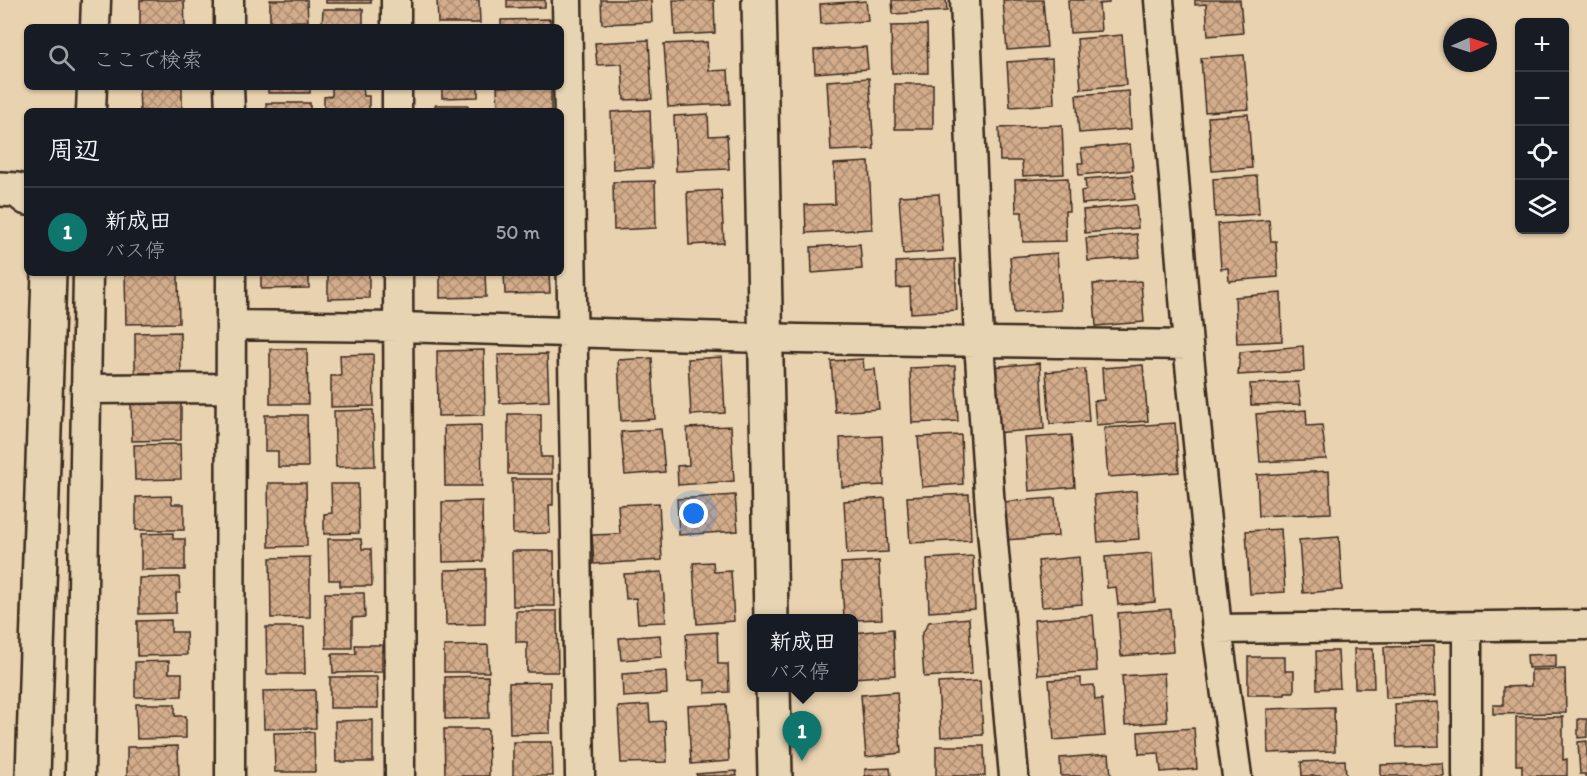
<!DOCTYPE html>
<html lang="ja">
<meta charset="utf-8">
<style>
:root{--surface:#171b24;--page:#242831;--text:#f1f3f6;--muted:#9ea1a6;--line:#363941;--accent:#0f766e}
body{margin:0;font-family:Itim,"Klee One",sans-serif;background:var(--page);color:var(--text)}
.controls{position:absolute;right:18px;top:18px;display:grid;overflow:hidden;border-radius:9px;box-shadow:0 2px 4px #0004}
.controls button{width:54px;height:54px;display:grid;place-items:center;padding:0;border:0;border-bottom:2px solid var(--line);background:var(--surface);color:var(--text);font:30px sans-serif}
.compass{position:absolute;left:1443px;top:18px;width:54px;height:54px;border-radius:50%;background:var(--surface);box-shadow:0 2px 4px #0004;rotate:87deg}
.you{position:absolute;left:694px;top:514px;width:21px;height:21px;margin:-15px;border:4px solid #fff;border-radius:50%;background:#1a73e8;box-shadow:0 0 0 9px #1a73e833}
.badge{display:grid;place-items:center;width:39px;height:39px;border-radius:50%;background:var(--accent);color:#fff;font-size:20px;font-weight:700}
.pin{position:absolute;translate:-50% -50px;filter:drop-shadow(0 2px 3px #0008)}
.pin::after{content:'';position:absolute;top:32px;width:21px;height:18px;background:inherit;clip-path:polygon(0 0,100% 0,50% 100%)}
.popup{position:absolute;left:747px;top:614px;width:111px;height:78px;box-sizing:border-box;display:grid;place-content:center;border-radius:9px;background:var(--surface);filter:drop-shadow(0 2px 4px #0005);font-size:20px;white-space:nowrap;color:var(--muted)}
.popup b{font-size:22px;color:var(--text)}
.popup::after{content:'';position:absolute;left:50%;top:100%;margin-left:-12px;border:12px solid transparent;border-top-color:var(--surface)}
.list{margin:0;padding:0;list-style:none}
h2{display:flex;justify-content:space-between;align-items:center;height:78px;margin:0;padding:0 24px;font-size:26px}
h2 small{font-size:20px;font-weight:400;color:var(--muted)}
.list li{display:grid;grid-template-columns:39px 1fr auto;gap:18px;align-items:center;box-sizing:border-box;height:90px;padding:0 24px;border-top:2px solid var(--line)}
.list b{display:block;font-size:22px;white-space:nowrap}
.list p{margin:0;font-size:20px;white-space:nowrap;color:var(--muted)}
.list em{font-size:20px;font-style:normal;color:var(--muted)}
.icon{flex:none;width:33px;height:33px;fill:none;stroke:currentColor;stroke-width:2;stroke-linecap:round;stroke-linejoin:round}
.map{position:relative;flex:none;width:1587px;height:776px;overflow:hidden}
.search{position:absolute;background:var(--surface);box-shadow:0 2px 4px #0004;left:24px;top:24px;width:540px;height:66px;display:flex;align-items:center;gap:15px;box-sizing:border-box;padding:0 21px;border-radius:9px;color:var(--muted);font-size:22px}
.panel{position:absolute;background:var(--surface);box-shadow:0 2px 4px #0004;left:24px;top:108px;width:540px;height:168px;border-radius:9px}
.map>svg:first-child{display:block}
.building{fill:url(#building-cross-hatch);stroke:#3b2a1e;stroke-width:1.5}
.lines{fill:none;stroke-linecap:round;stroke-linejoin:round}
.street-casing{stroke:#3b2a1e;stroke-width:33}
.secondary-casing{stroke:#3b2a1e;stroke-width:38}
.street{stroke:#e6d4b2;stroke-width:28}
.secondary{stroke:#e6d4b2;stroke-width:33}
</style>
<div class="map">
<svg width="1587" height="776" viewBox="0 0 1587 776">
<defs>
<pattern id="building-cross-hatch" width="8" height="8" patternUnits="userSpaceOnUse" patternTransform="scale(1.5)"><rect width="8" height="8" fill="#d3ac8b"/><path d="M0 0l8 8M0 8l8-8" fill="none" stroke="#ac8c71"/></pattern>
</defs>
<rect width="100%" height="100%" fill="#e9d2af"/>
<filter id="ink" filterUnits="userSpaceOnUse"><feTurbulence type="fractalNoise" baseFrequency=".0167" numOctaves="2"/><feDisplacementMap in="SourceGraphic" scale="12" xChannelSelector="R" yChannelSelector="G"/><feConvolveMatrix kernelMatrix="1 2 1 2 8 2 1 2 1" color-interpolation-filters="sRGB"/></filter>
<g filter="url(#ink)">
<path class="building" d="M140,0h44l1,27h-45z
M270,0h37l1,21 -38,1z
M326,0h45v3h-45z
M437,0h42l1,23h-42z
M507,0h38v7l-38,1z
M601,0h50l1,22 -50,2z
M673,0h41l1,33 -40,2z
M892,0h54l1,11 -54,3z
M1003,0h40l4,47 -40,3z
M1068,0h41v3l-10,1 2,27 -31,2z
M1195,0h45l3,33 -35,3 -2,-32 -11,1z
M866,1l2,20 -47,3 -1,-20z
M323,9h40v18h-41z
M550,19v8h-49v-7z
M927,25l1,48h-36l-1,-47z
M1122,35l4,50 -45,4 -4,-50z
M649,40l3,59 -28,1 -2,-36 -25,1 -2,-22z
M707,42l2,29 19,-1 2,34 -62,3 -4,-63z
M866,47l2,22 -53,4 -1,-23z
M1244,55l5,54 -44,3 -4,-54z
M1052,59l2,45 -44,3 -3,-45z
M869,78l5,71 -43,2 -4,-70z
M895,84h38v45h-38z
M182,87v24h-42l-1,-23z
M268,87h42v6h-42z
M332,87h31l1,9h5v15h-45v-14l8,-1z
M442,87h36v10l-36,1z
M497,87h54v24h-53z
M1129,91l2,38 -52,4 -3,-38z
M266,103h44v8h-43z
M435,105h33v6h-33z
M650,110l2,58 -39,1 -2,-57z
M708,114l1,22 18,-1 2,34 -53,2 -2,-55z
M1248,114l4,54 -40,3 -4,-54z
M1062,125l2,49 -41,2 -1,-15h-22l-1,-33z
M1130,144l3,26 -54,5 -1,-12h5l-2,-14z
M869,162l3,67 -66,4 -1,-28 30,-1 -1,-40z
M1132,175l3,24 -53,5 -1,-13 5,-1 -1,-11z
M1257,176l2,38 -44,3 -2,-38z
M1068,178l1,33h-4l1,30 -43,1 -1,-30h-6l-1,-32z
M655,181l1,47 -42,2 -1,-48z
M721,190l3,53 -35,2 -2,-53z
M939,194l4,57 -40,3 -4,-58z
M1136,205l2,23 -53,5 -2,-23z
M1269,220l2,21h5l2,36 -49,4 -1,-13 -7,1 -3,-45z
M1137,234l3,23 -52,4 -2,-23z
M860,244l2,25 -50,4 -1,-26z
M1057,253l4,57 -47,3 -4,-56z
M955,259l2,51 -46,3 -1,-26 -13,1 -1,-26z
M125,273h53l1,50 -53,1z
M261,273h48v15l-48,1z
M328,273h41v25l-41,1z
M440,273h45l1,24 -46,1z
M504,273h45l1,20 -45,1z
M1141,281l3,41 -48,4 -3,-42z
M1281,293l1,48 -45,2 -2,-46z
M180,332l1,42h-46v-41z
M1303,346l1,25 -66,4 2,-23z
M270,349h37l1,55h-38z
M484,350l1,65 -47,1 -1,-65z
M373,354l1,52 -43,1v-31h10l-1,-21z
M547,354l2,47 -49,2 -2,-48z
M722,357l3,56 -34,2 -3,-56z
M652,358l3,61 -34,2 -3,-61z
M863,359l1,11 11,-1 4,40 -44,3 -4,-51z
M1040,363l4,66 -49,4 -5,-66z
M1143,365l5,56 -52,4 -2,-24 10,-1 -2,-32z
M955,366l3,55 -46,2 -2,-55z
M1085,369l4,52 -39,3 -4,-52z
M1298,382l3,22 -50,1 -1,-21z
M181,401v39l-49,1 -1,-39z
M373,410l2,56 -39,1 -2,-56z
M1306,410l1,16 15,-1 4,34 -66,3 -4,-48z
M508,414h33v43h11v17h-44z
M265,415h42l1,52h-30v-16h-13z
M1175,423l4,49 -71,5 -4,-49z
M481,425l1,61h-37l-1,-60z
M731,426l3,55 -56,4 -1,-19 12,-1 -2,-37z
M661,429l4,43 -40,3 -4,-43z
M961,435l2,49 -41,3 -4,-50z
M1071,435l4,52 -46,4 -4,-53z
M882,436l2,49 -42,2 -2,-49z
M180,444l1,35 -46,1 -1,-35z
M1329,471l2,42 -72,3 -2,-41z
M512,479h41v26h-4l1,28 -37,1z
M268,483h38l1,63 -38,1z
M331,484h27l1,49 -35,1v-20l8,-1z
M1136,491l3,48 -41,3 -4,-47z
M969,494l2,46 -61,3 -3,-46z
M735,495l3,36 -59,4 -2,-36z
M171,496l1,8h12v26h-48v-33z
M885,498l3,54 -41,2 -3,-53z
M1055,498l3,38 -53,4 -3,-38z
M482,501l1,60 -40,1 -1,-60z
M659,503l3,57 -68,4 -2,-29 28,-1 -2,-29z
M1281,529l4,63 -35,2 -4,-63z
M173,533v6h12v31h-44v-36z
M1339,537l3,53 -39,3 -4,-53z
M328,539h33l1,10h9l1,37h-32v-6h-11z
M512,551h42l1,55h-42z
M1152,553l3,49 -37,3 -2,-18 -9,1 -2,-31z
M973,556l2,53 -46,3 -2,-53z
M310,557v60l-39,1 -1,-60z
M1079,557l3,47 -40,3 -4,-46z
M879,561l3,58 -29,1v-2h-9l-3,-55z
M713,562l1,10 17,-1 3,50 -37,3 -4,-61z
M485,569v55l-39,1 -1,-55z
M662,572l4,50 -28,1 -2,-25 -10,1 -2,-25z
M179,577l1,16h-4v20l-37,1v-36z
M325,593h39l1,24 -13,1v30h-26z
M1170,609l3,43 -52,4 -3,-43z
M516,611h41l1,61h-31v-30h-11z
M1093,615l4,56 -59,4 -4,-55z
M969,618l3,56 -48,3 -3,-41 8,-14z
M171,620v12h15l1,23 -50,1v-35z
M266,627h38l1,47h-38z
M893,629l2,46 -42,3v-45z
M717,632l1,32h10l1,28 -24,1v-13l-17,1 -2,-47z
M660,635l2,22 -41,3 -2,-22z
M355,645h27v27l-49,1 -1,-19h24z
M488,645l1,27h-45v-26z
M1433,646l2,50 -49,2 -2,-51z
M1354,649h19l1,39h-19z
M1316,651h22l2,37 -23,1z
M1556,654v13l-28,1 -1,-13z
M1248,657h37v14h9v21h-9v3h-37z
M169,661v12h13v23l-47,1v-35z
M1565,669l1,44 -73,1v-9h10v-18l28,-1v-16z
M666,671l1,23 -44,3 -1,-23z
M1164,673l3,49 -42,3 -3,-49z
M488,676l1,42 -44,1v-42z
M330,677h47l1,31h-48z
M1081,678v8l13,-1 1,15 7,-1 3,37 -51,4 -5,-60z
M980,681l3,54 -42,2 -3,-54z
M550,682v51l-40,1 -1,-51z
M315,690l1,38 -52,1 -1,-38z
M897,692l4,61 -35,4 -5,-62z
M1438,702l1,44 -42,1 -2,-43z
M136,704h39v12h11v22l-49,1z
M726,704l3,57 -38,3 -3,-58z
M649,705l1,17 15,-1 2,41 -46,1 -3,-56z
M1334,707l1,44 -67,2 -1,-44z
M1516,717h47v43l4,-1v17h-45v-11h-6z
M1578,719h9v18l-9,1z
M373,720v42h-37l-1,-41z
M1194,728l3,41 -36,3 -2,-19 -20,1 -1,-22z
M444,729h44l1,47h-44z
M314,732l1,40h-40l-1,-39z
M1587,741v35h-2v-2h-5l-2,-32z
M513,742h39l1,34h-40z
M178,746l1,30h-52v-29z
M936,746h48l1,30h-49z
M1109,754l2,22h-50l-1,-18z
M1345,760l1,16h-44l-1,-14z
M1443,763l1,13h-63v-11z
M890,768l1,8h-26v-7z
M736,771l1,5h-40l-1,-2z"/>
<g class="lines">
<defs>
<path id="street" d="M229,0v27
M396,0v27
M567,0l13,776
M965,0l14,342 11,166 24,268
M1159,0l29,345 29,284 20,147
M95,27l1,-27
M229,87l1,24
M397,87v24
M91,111l1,-24
M398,273l2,503
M231,325l167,2 400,12 390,6
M86,389l144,-1
M1467,627v149
M1217,629l370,-4
M80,776l8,-503
M230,776l1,-503"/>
<path id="secondary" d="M759,0l12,618
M0,189l17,1 10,8
M773,688l2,88
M33,776l16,-503"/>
</defs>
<use href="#street" class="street-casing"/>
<use href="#secondary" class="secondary-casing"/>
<use href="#street" class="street"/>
<use href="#secondary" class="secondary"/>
</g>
</g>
</svg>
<div class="controls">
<button>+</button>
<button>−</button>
<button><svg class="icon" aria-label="locate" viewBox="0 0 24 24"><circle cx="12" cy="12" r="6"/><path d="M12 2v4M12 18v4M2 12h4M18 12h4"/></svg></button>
<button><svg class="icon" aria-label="layers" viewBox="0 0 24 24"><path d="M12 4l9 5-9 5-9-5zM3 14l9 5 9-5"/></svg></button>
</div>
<svg class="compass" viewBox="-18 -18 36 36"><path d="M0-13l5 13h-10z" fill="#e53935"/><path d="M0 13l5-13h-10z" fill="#9ea1a6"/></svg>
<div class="you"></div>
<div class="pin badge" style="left:802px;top:761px">1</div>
<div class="popup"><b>新成田</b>バス停</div>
<div class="search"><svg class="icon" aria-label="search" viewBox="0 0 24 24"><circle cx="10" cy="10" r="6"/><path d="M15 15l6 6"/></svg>ここで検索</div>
<section class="panel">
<h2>周辺<small></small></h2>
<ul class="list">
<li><span class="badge">1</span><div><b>新成田</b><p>バス停</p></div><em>50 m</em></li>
</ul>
</section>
</div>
